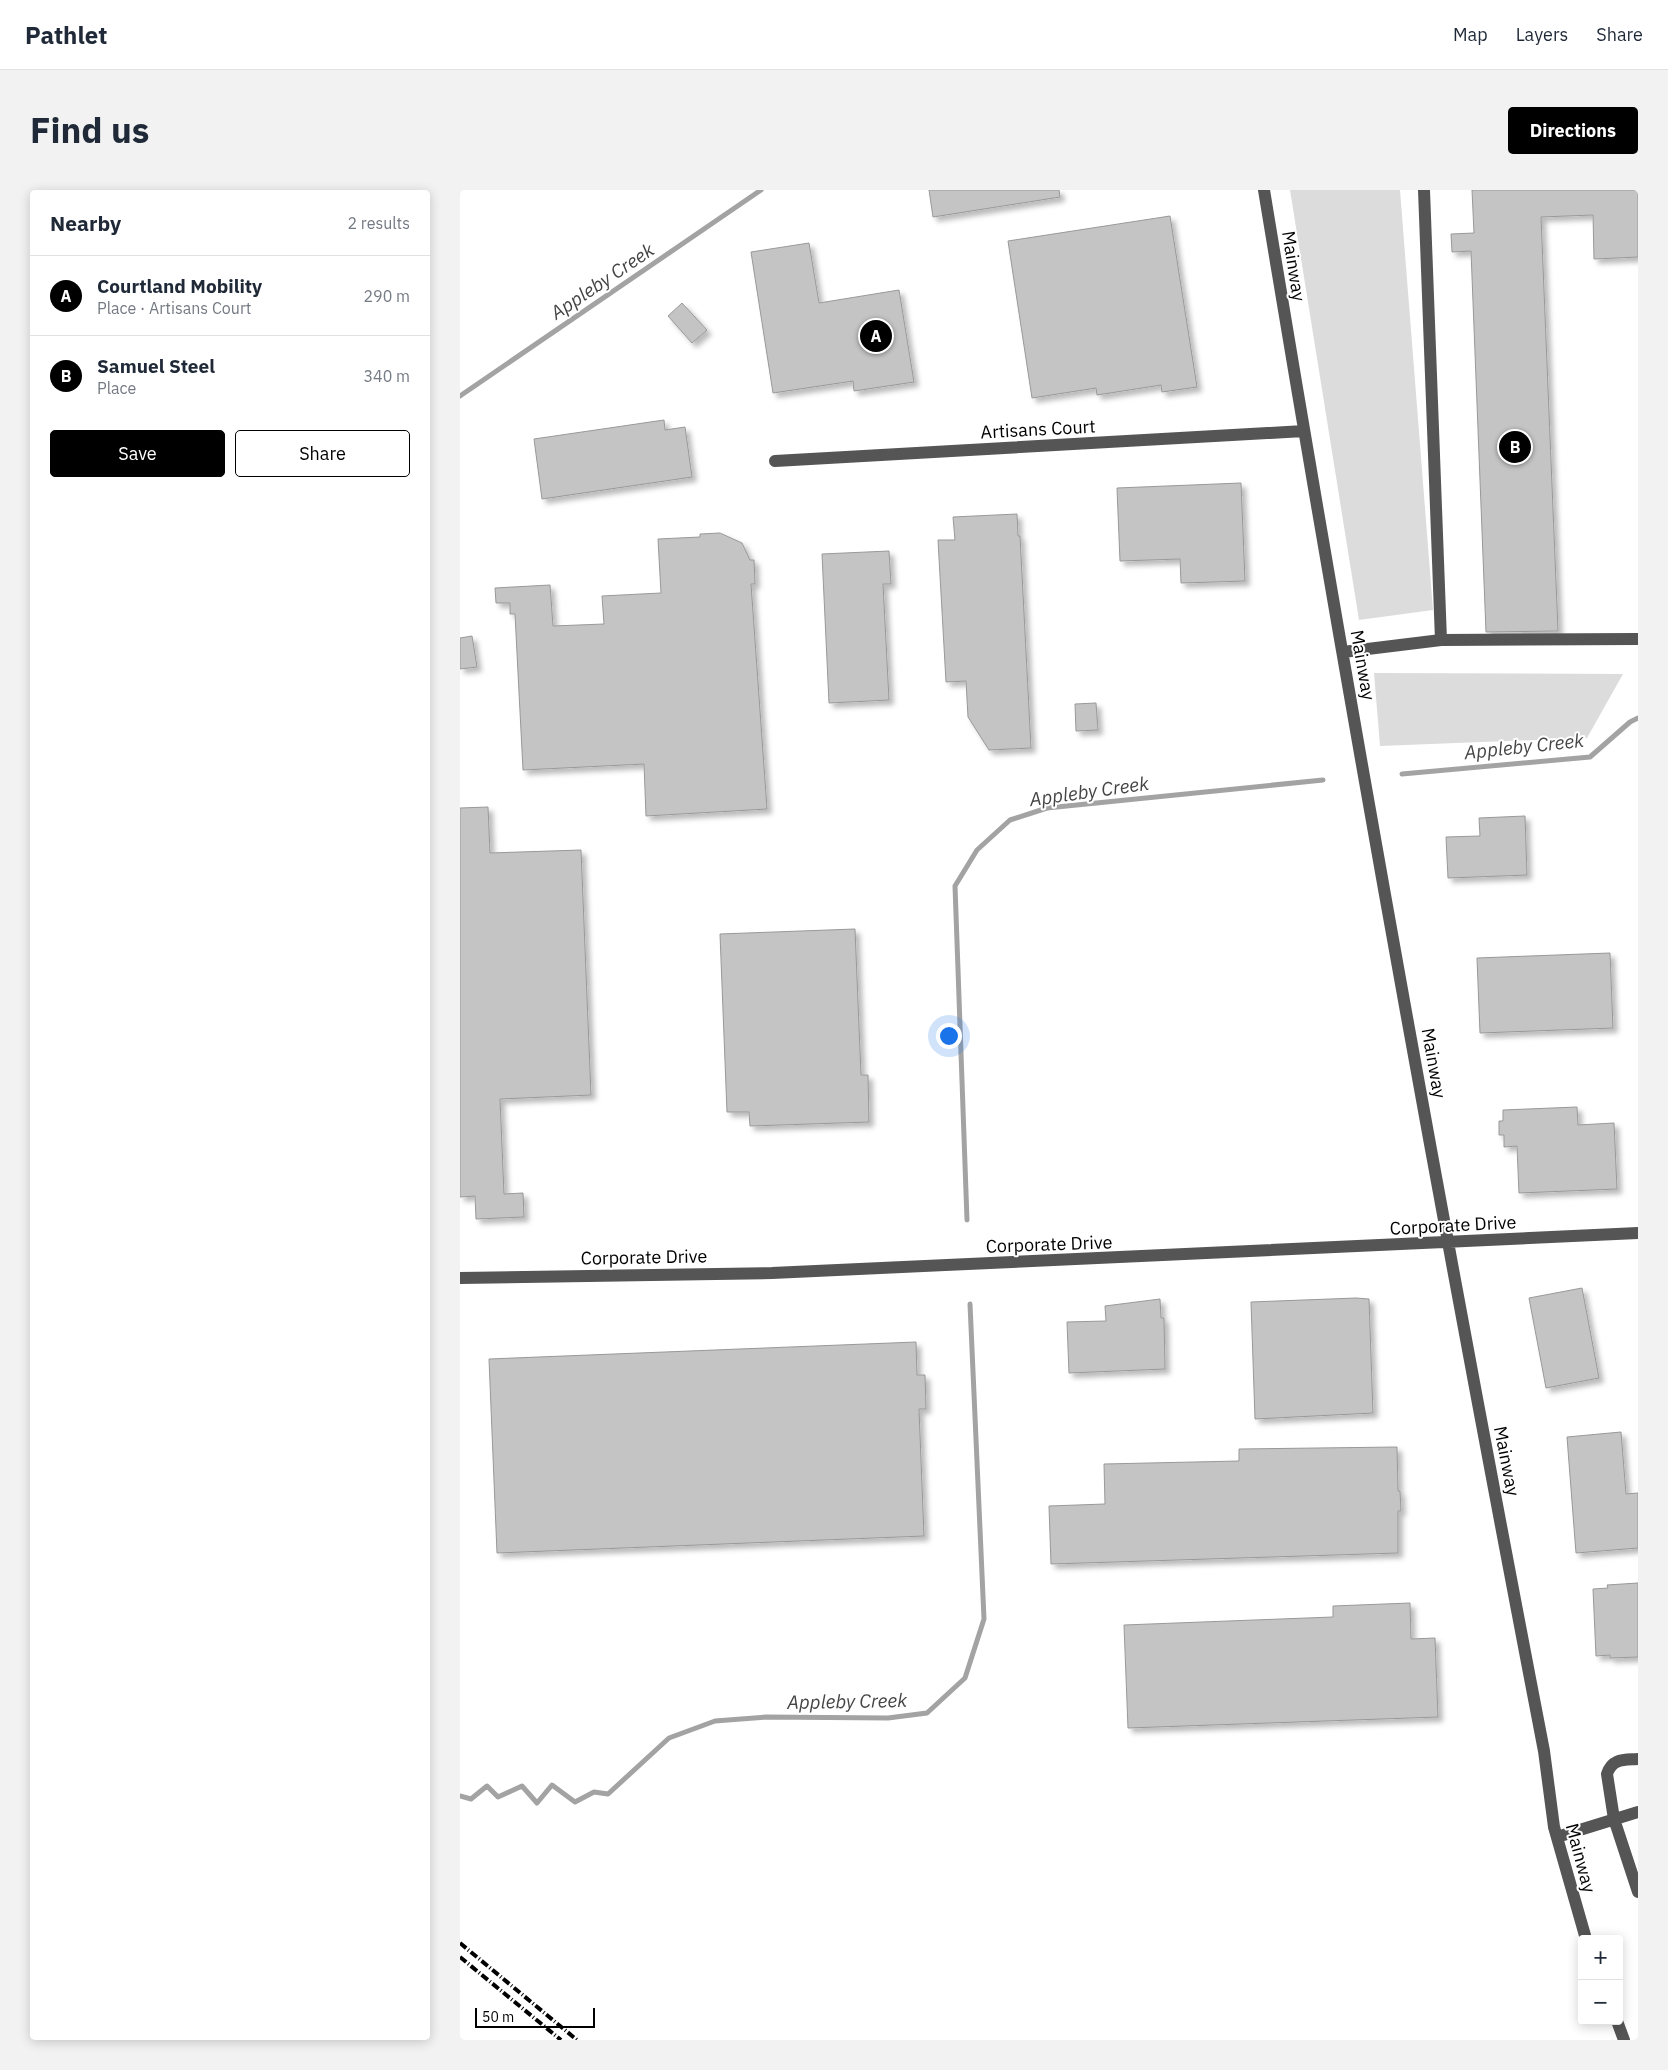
<!DOCTYPE html>
<meta charset="utf-8">
<style>
:root{--surface:#fff;--page:#f2f2f3;--text:#1f2937;--muted:#747a83;--line:#e0e1e3;--accent:#000}
body{margin:0;font-family:"IBM Plex Sans",sans-serif;background:var(--page);color:var(--text)}
.controls{position:absolute;right:15px;bottom:15px;display:grid;overflow:hidden;border-radius:5px;box-shadow:0 2px 12px #0003}
.controls button{width:45px;height:45px;display:grid;place-items:center;padding:0;border:0;border-bottom:1px solid var(--line);background:var(--surface);color:var(--text);font:25px sans-serif}
.scale{position:absolute;left:15px;bottom:12px;width:120px;box-sizing:border-box;padding-left:5px;border:2px solid #000;border-top:0;font-size:14px;line-height:18px;white-space:nowrap;color:#000;-webkit-text-stroke:4px #fff;paint-order:stroke}
.you{position:absolute;left:488px;top:845px;width:18px;height:18px;margin:-12px;border:4px solid #fff;border-radius:50%;background:#1a73e8;box-shadow:0 0 0 8px #1a73e833}
.badge{display:grid;place-items:center;width:32px;height:32px;border-radius:50%;background:var(--accent);color:#fff;font-size:16px;font-weight:700}
.pin{position:absolute;translate:-50% -50%;border:2px solid #fff;box-shadow:0 1px 5px #0006}
.list{margin:0;padding:0;list-style:none}
h2{display:flex;justify-content:space-between;align-items:center;height:65px;margin:0;padding:0 20px;font-size:21px}
h2 small{font-size:16px;font-weight:400;color:var(--muted)}
.list li{display:grid;grid-template-columns:32px 1fr auto;gap:15px;align-items:center;box-sizing:border-box;height:80px;padding:0 20px;border-top:1px solid var(--line)}
.list b{display:block;font-size:19px;white-space:nowrap}
.list p{margin:0;font-size:16px;white-space:nowrap;color:var(--muted)}
.list em{font-size:16px;font-style:normal;color:var(--muted)}
.actions{display:flex;gap:10px;padding:15px 20px}
.actions a{flex:1;padding:11px 0;border:1px solid var(--accent);border-radius:5px;text-align:center;font-size:18px;color:var(--accent)}
.actions .main{background:var(--accent);color:#fff}
.map{position:relative;flex:none;width:1178px;height:1850px;overflow:hidden;border-radius:5px}
header{display:flex;align-items:center;gap:30px;box-sizing:border-box;height:70px;padding:0 25px;background:var(--surface);border-bottom:1px solid var(--line)}
header strong{font-size:24px}
nav{display:flex;gap:28px;margin-inline-start:auto;font-size:18px}
.intro{display:flex;align-items:center;justify-content:space-between;box-sizing:border-box;height:120px;padding:0 30px}
h1{margin:0;font-size:35px}
.button{padding:12px 22px;border-radius:5px;background:var(--accent);color:#fff;font-size:18px;font-weight:700}
main{display:flex;gap:30px;padding:0 30px}
aside{flex:1;background:var(--surface);border-radius:5px;box-shadow:0 2px 12px #0003}
.map>svg:first-child{display:block}
.green{fill:#dcdcdc}
.lines{fill:none;stroke-linecap:round;stroke-linejoin:round}
.stream{stroke:#a3a3a3;stroke-width:5}
.building{fill:#c4c4c4;stroke:#999;filter:url(#shadow)}
.minor{stroke:#555;stroke-width:12}
.rail{stroke:#000;stroke-width:4;stroke-dasharray:8 2.5 1 2.5;stroke-linecap:butt}
.labels{text-anchor:middle;dominant-baseline:central;stroke-width:4;stroke-linejoin:round;paint-order:stroke}
.street-label{font-size:18px;fill:#000;stroke:#fff}
.water-label{font-size:19px;font-style:italic;fill:#444;stroke:#fff}
</style>
<header>
<strong>Pathlet</strong>
<nav><a>Map</a><a>Layers</a><a>Share</a></nav>
</header>
<div class="intro"><h1>Find us</h1><a class="button">Directions</a></div>
<main>
<aside>
<h2>Nearby<small>2 results</small></h2>
<ul class="list">
<li><span class="badge">A</span><div><b>Courtland Mobility</b><p>Place · Artisans Court</p></div><em>290 m</em></li>
<li><span class="badge">B</span><div><b>Samuel Steel</b><p>Place</p></div><em>340 m</em></li>
</ul>
<div class="actions"><a class="main">Save</a><a>Share</a></div>
</aside>
<div class="map">
<svg width="1178" height="1850" viewBox="0 0 1178 1850">
<defs>
<filter id="shadow"><feDropShadow dx="4.5" dy="4.5" stdDeviation="2.5" flood-color="#0004"/></filter>
</defs>
<rect width="100%" height="100%" fill="#fff"/>
<path class="green" d="M830,0h110l33,420 -74,10z
M914,483l249,1 -36,64 -207,8z"/>
<g class="lines">
<path class="stream" d="M0,206l301,-206
M942,584l188,-17 40,-35 8,-4
M507,1030l-12,-334 22,-36 33,-30 37,-12 276,-28
M0,1606l11,3 16,-13 11,11 24,-11 15,17 15,-18 23,17 19,-10 14,2 61,-56 46,-17 51,-4 122,1 39,-5 38,-35 19,-59 -14,-315"/>
</g>
<path class="building" d="M469,0h130l1,7 -127,20z
M1012,0h166v67l-44,2 -1,-44 -52,2 17,414 -72,1 -15,-381 -19,1 -1,-18 23,-1z
M710,26l27,171 -35,5 -1,-7 -64,10 -1,-7 -64,10 -24,-157z
M349,53l10,60 80,-13 15,92 -60,9 -1,-10 -80,12 -22,-141z
M222,113l25,27 -15,13 -24,-27z
M204,230l1,10 20,-3 7,50 -150,22 -8,-60z
M781,293l4,98 -64,2 -1,-24 -60,2 -3,-73z
M557,324l1,22h2l11,212 -42,2 -21,-33 -2,-36 -20,1 -8,-142h17l-2,-23z
M260,343l22,10 8,17h4l1,24h-4l16,225 -121,7 -2,-52 -121,6 -8,-156h-5v-11h-14l-1,-15 55,-3 3,41 51,-2 -2,-28 59,-3 -3,-54 42,-2v-3z
M429,361l2,33h-8l6,116 -60,3 -7,-149z
M12,446l5,31 -17,2v-31z
M636,513l2,27 -22,1 -1,-27z
M28,617l2,46 91,-3 10,245 -91,4 4,95 19,-1 1,24 -48,2 -1,-23 -15,1v-389z
M1065,626l2,59 -79,3 -2,-41 34,-1 -1,-18z
M395,739l6,146h7l1,47 -119,4 -1,-14h-22l-7,-178z
M1150,763l3,75 -133,5 -3,-75z
M1117,917l1,18 36,-2 3,66 -98,4 -2,-47 -13,1v-12h-5v-14h4v-11z
M1122,1098l17,90 -53,10 -17,-90z
M896,1108l13,1 4,114 -118,6 -4,-117z
M700,1109l1,19h3l1,51 -96,4 -2,-51 39,-1 -1,-15z
M456,1152l1,33h8l1,34h-7l5,127 -427,17 -8,-194z
M1161,1242l5,62 12,-1v55l-62,5 -9,-116z
M937,1257l1,44h2l1,20h-3v42l-347,11 -2,-58 56,-2 -1,-40 135,-3v-12z
M1178,1393v74l-28,1v-3l-14,1 -3,-67 15,-1 -1,-3z
M950,1413l1,36 24,-1 3,79 -310,11 -4,-103 209,-8v-11z"/>
<g class="lines">
<path class="minor" d="M804,0c86,522 180,1042 280,1561l10,76 32,112
M964,0l17,450 197,-1
M315,271l529,-30
M883,462l98,-12
M0,1088l312,-5 866,-40
M1178,1569c-14,1 -26,-1 -31,15l7,45 24,73
M1097,1647l81,-25
M1157,1831l7,19"/>
<path class="rail" d="M0,1753l117,97
M0,1767l101,83"/>
</g>
<g class="labels">
<g class="street-label">
<text transform="translate(834 76) rotate(81)">Mainway</text>
<text transform="translate(578 239) rotate(-3)">Artisans Court</text>
<text transform="translate(903 475) rotate(80)">Mainway</text>
<text transform="translate(974 873) rotate(80)">Mainway</text>
<text transform="translate(993 1035) rotate(-3)">Corporate Drive</text>
<text transform="translate(589 1054) rotate(-2)">Corporate Drive</text>
<text transform="translate(184 1067) rotate(-1)">Corporate Drive</text>
<text transform="translate(1047 1271) rotate(79)">Mainway</text>
<text transform="translate(1121 1668) rotate(75)">Mainway</text>
</g>
<g class="water-label">
<text transform="translate(142 91) rotate(-34)">Appleby Creek</text>
<text transform="translate(1064 556) rotate(-6)">Appleby Creek</text>
<text transform="translate(629 601) rotate(-8)">Appleby Creek</text>
<text transform="translate(387 1511) rotate(-1)">Appleby Creek</text>
</g>
</g>
</svg>
<div class="controls">
<button>+</button>
<button>−</button>
</div>
<div class="scale">50 m</div>
<div class="you"></div>
<div class="pin badge" style="left:416px;top:146px">A</div>
<div class="pin badge" style="left:1055px;top:257px">B</div>
</div>
</main>
